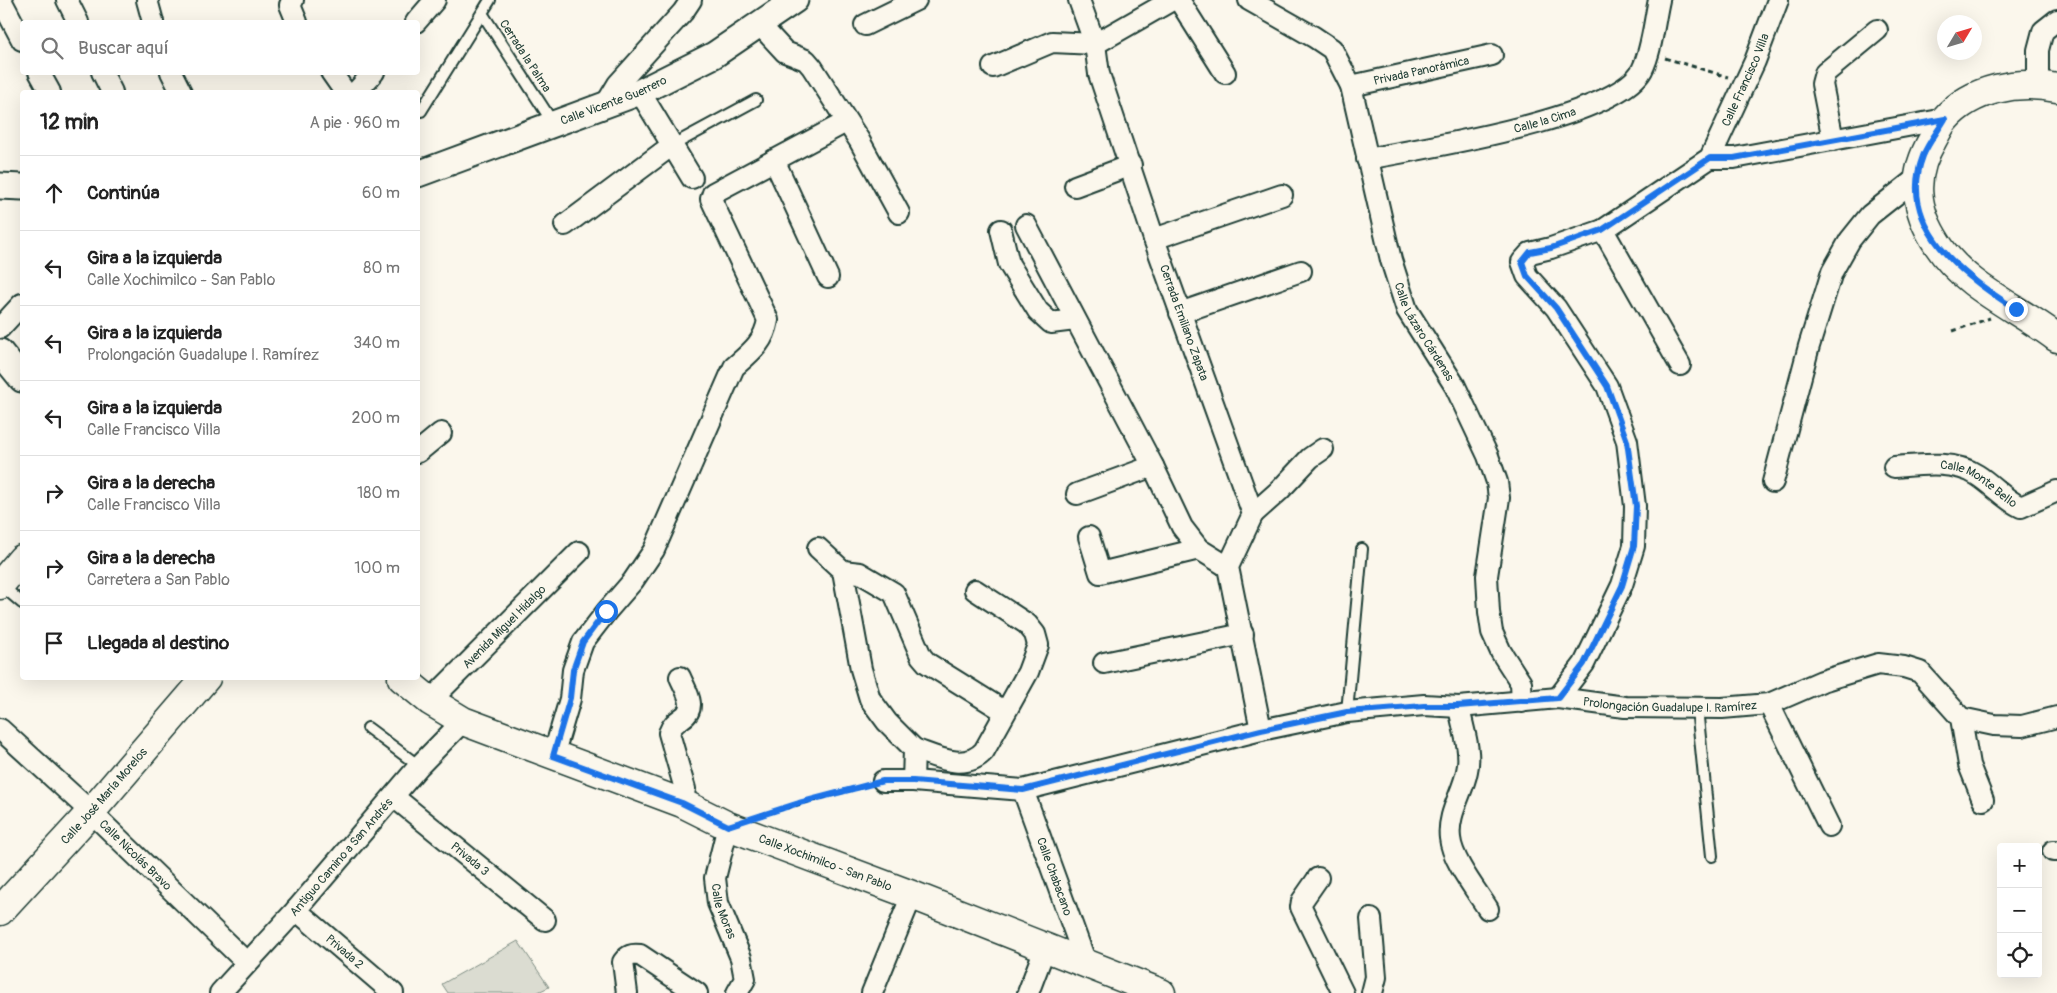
<!DOCTYPE html>
<html lang="es">
<meta charset="utf-8">
<style>
:root{--surface:#fff;--page:#f2f2f2;--text:#222;--muted:#767676;--line:#e0e0e0}
body{margin:0;font-family:Pangolin,sans-serif;background:var(--page);color:var(--text)}
.controls{position:absolute;right:15px;bottom:15px;display:grid;overflow:hidden;border-radius:5px;box-shadow:0 5px 20px #0002}
.controls button{width:45px;height:45px;display:grid;place-items:center;padding:0;border:0;border-bottom:1px solid var(--line);background:var(--surface);color:var(--text);font:25px sans-serif}
.compass{position:absolute;left:1937px;top:15px;width:45px;height:45px;border-radius:50%;background:var(--surface);box-shadow:0 5px 20px #0002;rotate:52deg}
.stop{position:absolute;width:15px;height:15px;margin:-11px;border:4px solid #1a73e8;border-radius:50%;background:#fff}
.stop.end{background:#1a73e8;border-color:#fff;box-shadow:0 1px 5px #0008}
.list{margin:0;padding:0;list-style:none}
h2{display:flex;justify-content:space-between;align-items:center;height:65px;margin:0;padding:0 20px;font-size:21px}
h2 small{font-size:16px;font-weight:400;color:var(--muted)}
.list li{display:grid;grid-template-columns:32px 1fr auto;gap:15px;align-items:center;box-sizing:border-box;height:75px;padding:0 20px;border-top:1px solid var(--line)}
.list b{display:block;font-size:19px;white-space:nowrap}
.list p{margin:0;font-size:16px;white-space:nowrap;color:var(--muted)}
.list em{font-size:16px;font-style:normal;color:var(--muted)}
.icon{flex:none;width:28px;height:28px;fill:none;stroke:currentColor;stroke-width:2;stroke-linecap:round;stroke-linejoin:round}
.map{position:relative;flex:none;width:2057px;height:993px;overflow:hidden}
.search{position:absolute;background:var(--surface);box-shadow:0 5px 20px #0002;left:20px;top:20px;width:400px;height:55px;display:flex;align-items:center;gap:12px;box-sizing:border-box;padding:0 18px;border-radius:5px;color:var(--muted);font-size:19px}
.panel{position:absolute;background:var(--surface);box-shadow:0 5px 20px #0002;left:20px;top:90px;width:400px;height:590px;border-radius:5px}
.map>svg:first-child{display:block}
.green{fill:#dbdcd1;stroke:#7d8c82}
.lines{fill:none;stroke-linecap:round;stroke-linejoin:round}
.service-casing{stroke:#1f3d34;stroke-width:14}
.minor-casing{stroke:#1f3d34;stroke-width:24}
.tertiary-casing{stroke:#1f3d34;stroke-width:29}
.secondary-casing{stroke:#1f3d34;stroke-width:31}
.path{stroke:#1f3d34;stroke-width:3;stroke-dasharray:5 4;stroke-linecap:butt}
.service{stroke:#fbf7ec;stroke-width:10}
.minor{stroke:#fbf7ec;stroke-width:20}
.tertiary{stroke:#fbf7ec;stroke-width:25}
.secondary{stroke:#fbf7ec;stroke-width:28}
.route{stroke:#1a73e8;stroke-width:6}
.labels{text-anchor:middle;dominant-baseline:central;stroke-width:4;stroke-linejoin:round;paint-order:stroke}
.street-label{font-size:12px;fill:#1f3d34;stroke:#fbf7ec}
</style>
<div class="map">
<svg width="2057" height="993" viewBox="0 0 2057 993">
<rect width="100%" height="100%" fill="#fbf7ec"/>
<filter id="ink" filterUnits="userSpaceOnUse"><feTurbulence type="fractalNoise" baseFrequency=".02" numOctaves="2"/><feDisplacementMap in="SourceGraphic" scale="10" xChannelSelector="R" yChannelSelector="G"/><feConvolveMatrix kernelMatrix="1 2 1 2 8 2 1 2 1" color-interpolation-filters="sRGB"/></filter>
<g filter="url(#ink)">
<path class="green" d="M518,941l31,46 -13,6h-88l-6,-9z"/>
<g class="lines">
<defs>
<path id="service" d="M490,0l-8,13 71,110
M421,111l61,-98
M671,146l85,-46
M1,585l21,18
M1697,708l15,148
M1347,712l15,-163
M368,728l51,38"/>
<g id="minor">
<path d="M1,0l21,40"/>
<path d="M67,0l11,22"/>
<path d="M147,0l6,22"/>
<path d="M293,0l-3,5 7,17"/>
<path id="s1" d="M1079,0l16,44 4,30 55,165 99,275 -25,53 33,163"/>
<path d="M1179,0l46,73"/>
<path id="s2" d="M1249,0l65,37 18,12 19,37 40,174 16,50 48,76 33,70 9,26 2,16 -12,78 2,36 3,20 9,20 20,31 1,19"/>
<path d="M416,22l19,-22"/>
<path d="M760,25l25,27 21,8 6,7 47,73 40,73"/>
<path d="M865,25l51,-25"/>
<path d="M993,67l59,-25 43,2 77,-44"/>
<path d="M39,72l11,20"/>
<path d="M102,72l10,20"/>
<path d="M171,72l10,20"/>
<path d="M331,72l14,20"/>
<path d="M2038,84v-34l5,-19 14,-11"/>
<path id="s3" d="M1351,86l141,-31"/>
<path d="M356,92l18,-20"/>
<path d="M640,92l52,86"/>
<path d="M606,104l12,-20 65,-72 8,-12"/>
<path d="M1833,140l-11,-56 3,-11 52,-43"/>
<path d="M1710,158h24l211,-39"/>
<path id="s4" d="M1367,159c56,-11 248,-40 275,-89 10,-20 12,-48 17,-70"/>
<path d="M774,160l54,117"/>
<path d="M1075,186l56,-21"/>
<path d="M565,225l106,-79"/>
<path d="M1026,225l127,241 29,61 17,22 29,18"/>
<path d="M1001,230l8,34 29,47 13,12 24,-3"/>
<path d="M1603,230l77,135"/>
<path d="M1154,239l128,-44"/>
<path d="M1180,313l121,-42"/>
<path d="M0,328l22,-24"/>
<path d="M418,452l23,-19"/>
<path id="s5" d="M1894,467c26,-2 60,-7 83,8 16,10 28,25 44,32l36,-16"/>
<path d="M1773,482l36,-136 23,-74 18,-32 20,-25 48,-38"/>
<path d="M1077,494l76,-28"/>
<path d="M1253,514l27,-24 30,-32 13,-9"/>
<path d="M1089,537l11,36 99,-24"/>
<path d="M818,548l25,23 18,98 9,30 17,23 27,27 -1,32"/>
<path d="M843,571l17,2 34,20 27,63 6,7 77,48"/>
<path d="M1104,663l139,-29"/>
<path d="M680,677c6,14 18,31 2,41 -7,5 -10,7 -13,15l16,56 -3,14"/>
<path id="s6" d="M1558,698l26,-34 38,-79 12,-39 1,-40 -8,-65 -20,-55 -51,-78 -29,-32 -5,-14 8,-9 21,-5 52,-18 107,-72 45,-97 23,-61"/>
<path id="s7" d="M430,701l149,-149"/>
<path d="M1769,704l60,122"/>
<path d="M1459,707c3,19 13,44 8,64 -4,22 -20,43 -17,67 2,22 26,52 38,71"/>
<path d="M1961,718l8,47 14,35"/>
<path id="s8" d="M0,729l91,83 156,151"/>
<path d="M914,749c23,8 51,23 70,2l44,-79 10,-27 -3,-11 -8,-10 -52,-34"/>
<path d="M553,756l17,-57 3,-29 10,-28 24,-31 26,-30 21,-31 80,-183c17,-15 30,-24 34,-47l-57,-121 2,-6 133,-71"/>
<path id="s9" d="M883,781h30l110,9 238,-60 86,-18 77,-7 35,2 99,-9 67,9 97,1 47,-4 53,-23 56,-17 26,3 16,5 41,46 33,7 28,1 35,-9"/>
<path id="s10" d="M1023,790l63,173"/>
<path id="s11" d="M394,797l151,123"/>
<path id="s12" d="M728,826l-13,52 3,25 23,55 4,21 -8,14"/>
<path d="M2053,851h4"/>
<path d="M1318,878l-16,23 -1,6 42,86"/>
<path id="s13" d="M296,910l97,83"/>
<path d="M1371,919l5,58 -4,16"/>
<path id="s14" d="M220,993l76,-83 123,-144 44,-45"/>
<path d="M627,993l-4,-31c5,-7 9,-8 17,-7l57,38"/>
<path d="M872,993l40,-98"/>
<path d="M1028,993l17,-45"/>
</g>
<g id="tertiary">
<path id="s15" d="M418,174l222,-82 74,-37 81,-55"/>
<path d="M0,186l22,1"/>
<path d="M0,352l22,27"/>
</g>
<g id="secondary">
<path d="M2057,88c-39,-8 -85,0 -112,31 -5,6 -8,13 -12,20 -22,37 -19,70 5,106 27,42 80,63 119,93"/>
<path d="M0,585l22,-26"/>
<path id="s16" d="M402,678l28,23 33,20 219,82 46,23 184,69 249,98"/>
<path id="s17" d="M0,911l91,-99 115,-134"/>
</g>
</defs>
<use href="#service" class="service-casing"/>
<use href="#minor" class="minor-casing"/>
<use href="#tertiary" class="tertiary-casing"/>
<use href="#secondary" class="secondary-casing"/>
<path class="path" d="M1665,58l63,19
M1953,331l37,-13
M761,815l107,-30"/>
<use href="#service" class="service"/>
<use href="#minor" class="minor"/>
<use href="#tertiary" class="tertiary"/>
<use href="#secondary" class="secondary"/>
</g>
</g>
<g class="lines" filter="url(#ink)">
<path class="route" d="M606,611l-23,31 -10,28 -3,28 -17,58 129,47 46,23 71,-23 84,-22h30l110,9 238,-60 86,-18 77,-6h34l100,-8 26,-34 38,-78 12,-40 2,-40 -9,-65 -20,-55 -51,-78 -29,-32 -5,-14 8,-10 21,-4 51,-18 108,-72h24l211,-39c-7,12 -17,24 -22,37 -27,70 41,121 93,153"/>
</g>
<g class="labels">
<g class="street-label">
<text transform="translate(525 56) rotate(57)">Cerrada la Palma</text>
<text stroke="none"><textPath href="#s3" startOffset="72">Privada Panorámica</textPath></text>
<text stroke="none"><textPath href="#s6" startOffset="790">Calle Francisco Villa</textPath></text>
<text stroke="none"><textPath href="#s15" startOffset="209">Calle Vicente Guerrero</textPath></text>
<text stroke="none"><textPath href="#s4" startOffset="182">Calle la Cima</textPath></text>
<text stroke="none"><textPath href="#s1" startOffset="340">Cerrada Emiliano Zapata</textPath></text>
<text stroke="none"><textPath href="#s2" startOffset="396">Calle Lázaro Cárdenas</textPath></text>
<text stroke="none"><textPath href="#s5" startOffset="90">Calle Monte Bello</textPath></text>
<text stroke="none"><textPath href="#s7" startOffset="105">Avenida Miguel Hidalgo</textPath></text>
<text stroke="none"><textPath href="#s9" startOffset="798">Prolongación Guadalupe I. Ramírez</textPath></text>
<text stroke="none"><textPath href="#s17" startOffset="155">Calle José María Morelos</textPath></text>
<text stroke="none"><textPath href="#s8" startOffset="185">Calle Nicolás Bravo</textPath></text>
<text stroke="none"><textPath href="#s14" startOffset="182">Antiguo Camino a San Andrés</textPath></text>
<text stroke="none"><textPath href="#s11" startOffset="98">Privada 3</textPath></text>
<text stroke="none"><textPath href="#s16" startOffset="464">Calle Xochimilco - San Pablo</textPath></text>
<text stroke="none"><textPath href="#s10" startOffset="92">Calle Chabacano</textPath></text>
<text stroke="none"><textPath href="#s12" startOffset="88">Calle Moras</textPath></text>
<text stroke="none"><textPath href="#s13" startOffset="64">Privada 2</textPath></text>
</g>
</g>
</svg>
<div class="controls">
<button>+</button>
<button>−</button>
<button><svg class="icon" aria-label="locate" viewBox="0 0 24 24"><circle cx="12" cy="12" r="6"/><path d="M12 2v4M12 18v4M2 12h4M18 12h4"/></svg></button>
</div>
<svg class="compass" viewBox="-18 -18 36 36"><path d="M0-13l5 13h-10z" fill="#e53935"/><path d="M0 13l5-13h-10z" fill="#767676"/></svg>
<div class="stop" style="left:606px;top:611px"></div>
<div class="stop end" style="left:2016px;top:309px"></div>
<div class="search"><svg class="icon" aria-label="search" viewBox="0 0 24 24"><circle cx="10" cy="10" r="6"/><path d="M15 15l6 6"/></svg>Buscar aquí</div>
<section class="panel">
<h2>12 min<small>A pie · 960 m</small></h2>
<ul class="list">
<li><svg class="icon" aria-label="ahead" viewBox="0 0 24 24"><path d="M12 20V5M6 11l6-6 6 6"/></svg><div><b>Continúa</b></div><em>60 m</em></li>
<li><svg class="icon" aria-label="left" viewBox="0 0 24 24"><path d="M17 20v-9H6M10 6l-5 5 5 5"/></svg><div><b>Gira a la izquierda</b><p>Calle Xochimilco - San Pablo</p></div><em>80 m</em></li>
<li><svg class="icon" aria-label="left" viewBox="0 0 24 24"><path d="M17 20v-9H6M10 6l-5 5 5 5"/></svg><div><b>Gira a la izquierda</b><p>Prolongación Guadalupe I. Ramírez</p></div><em>340 m</em></li>
<li><svg class="icon" aria-label="left" viewBox="0 0 24 24"><path d="M17 20v-9H6M10 6l-5 5 5 5"/></svg><div><b>Gira a la izquierda</b><p>Calle Francisco Villa</p></div><em>200 m</em></li>
<li><svg class="icon" aria-label="right" viewBox="0 0 24 24"><path d="M7 20v-9h11M14 6l5 5-5 5"/></svg><div><b>Gira a la derecha</b><p>Calle Francisco Villa</p></div><em>180 m</em></li>
<li><svg class="icon" aria-label="right" viewBox="0 0 24 24"><path d="M7 20v-9h11M14 6l5 5-5 5"/></svg><div><b>Gira a la derecha</b><p>Carretera a San Pablo</p></div><em>100 m</em></li>
<li><svg class="icon" aria-label="arrive" viewBox="0 0 24 24"><path d="M6 21V4h12l-3 4 3 4H6"/></svg><div><b>Llegada al destino</b></div></li>
</ul>
</section>
</div>
